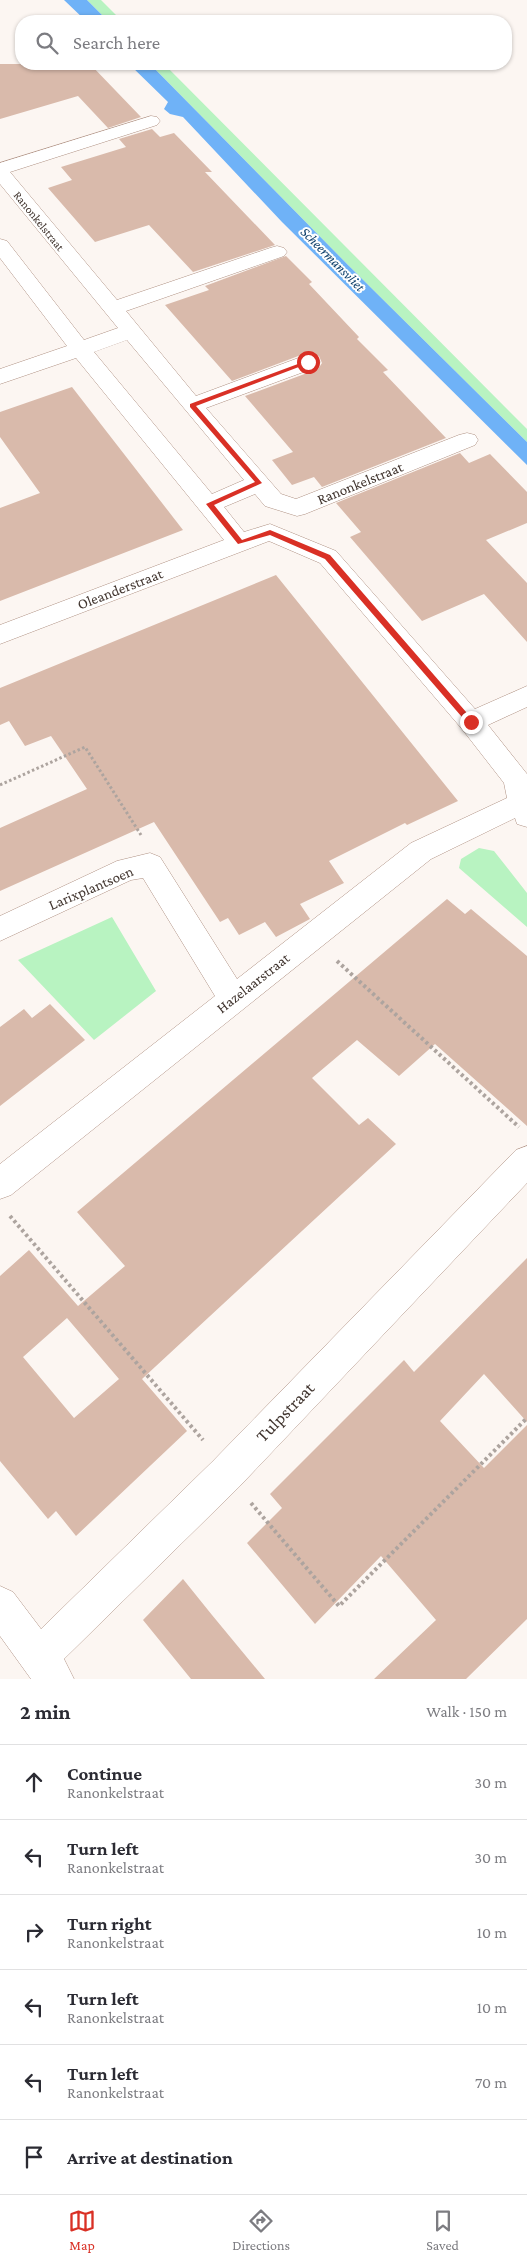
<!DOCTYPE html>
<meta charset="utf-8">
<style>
:root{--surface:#fff;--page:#f2f2f3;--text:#2b2b33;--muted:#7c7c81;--line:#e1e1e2;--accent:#d93025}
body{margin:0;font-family:"Crimson Pro",serif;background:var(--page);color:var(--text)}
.stop{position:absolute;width:15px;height:15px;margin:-11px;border:4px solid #d93025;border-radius:50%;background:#fff}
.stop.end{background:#d93025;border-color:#fff;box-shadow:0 1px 5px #0008}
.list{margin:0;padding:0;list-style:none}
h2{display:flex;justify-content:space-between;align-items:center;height:65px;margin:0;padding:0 20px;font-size:21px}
h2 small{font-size:16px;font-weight:400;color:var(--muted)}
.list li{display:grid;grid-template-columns:32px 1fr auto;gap:15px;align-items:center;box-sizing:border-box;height:75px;padding:0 20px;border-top:1px solid var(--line)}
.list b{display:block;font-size:19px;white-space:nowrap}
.list p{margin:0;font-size:16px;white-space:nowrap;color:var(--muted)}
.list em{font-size:16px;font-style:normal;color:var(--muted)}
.icon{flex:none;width:28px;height:28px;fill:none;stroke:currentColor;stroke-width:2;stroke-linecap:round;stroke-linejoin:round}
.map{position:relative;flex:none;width:527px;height:1679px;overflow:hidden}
.search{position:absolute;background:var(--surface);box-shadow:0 1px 4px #0004;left:15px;right:15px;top:15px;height:55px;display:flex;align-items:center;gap:12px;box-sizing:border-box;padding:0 18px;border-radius:20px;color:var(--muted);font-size:19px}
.sheet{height:515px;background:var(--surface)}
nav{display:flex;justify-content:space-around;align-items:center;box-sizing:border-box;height:70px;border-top:1px solid var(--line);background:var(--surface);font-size:14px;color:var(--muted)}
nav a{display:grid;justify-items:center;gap:2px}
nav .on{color:var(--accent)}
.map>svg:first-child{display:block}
.green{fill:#b8f3c1}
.water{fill:#6fb2f7}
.building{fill:#d9baab;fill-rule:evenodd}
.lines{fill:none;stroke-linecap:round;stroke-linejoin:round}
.minor-casing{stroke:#af9183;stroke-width:1}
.path-far1{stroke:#ada49f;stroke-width:3;stroke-dasharray:2.5 2.5;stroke-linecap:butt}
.path{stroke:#ada49f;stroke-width:4;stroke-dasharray:3 3;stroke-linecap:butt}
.minor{fill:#fff;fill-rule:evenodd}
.route{fill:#d93025}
.labels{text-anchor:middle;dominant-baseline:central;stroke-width:4;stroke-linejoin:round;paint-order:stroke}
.far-street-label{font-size:12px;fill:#41352f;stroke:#fff}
.far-water-label{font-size:14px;font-style:italic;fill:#0c3e6a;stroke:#fff}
.street-label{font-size:15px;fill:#41352f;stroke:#fff}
.near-street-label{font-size:18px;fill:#41352f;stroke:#fff}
</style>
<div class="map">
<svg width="527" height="1679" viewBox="0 0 527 1679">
<rect width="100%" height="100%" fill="#fcf6f2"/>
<path class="green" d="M87,0h14l21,21h-14z
M150,64h14l363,365v13l-179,-177z
M479,848l15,3 33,42v34l-68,-59 2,-9z
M112,917l44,74 -62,49 -76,-80z"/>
<path class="water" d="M64,0h23l21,21h-22z
M129,64h21l198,201 179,177v23l-245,-243 -99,-105 -13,-3 -6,-5 4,-7z"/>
<path class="building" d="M0,64h90l51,53 -33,11 -30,-32 -78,23z
M152,129l8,8 14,-4 38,39h-7l70,73 -82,27 -44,-47 -54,17 -47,-54 24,-8 -11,-13 65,-20 -7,-8z
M286,256l26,26 -3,2 50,53 -2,2 31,31 -5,2 63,66 -124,49 -8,-10 -22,8 -20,-25 21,-8 -48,-56 73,-27 4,-6 -3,-7 -10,-3 -8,2 -69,26 -67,-76 44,-15 -4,-4z
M72,387l111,143 -183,71v-93l40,-15 -40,-56v-25z
M460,453l9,10 21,-9 37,38v31l-41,17 41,43v59l-43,-48 -62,27 -72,-84 11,-5 -25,-29z
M276,575l182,226 -51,24 -2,-2 -76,38 15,22 -44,21 10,15 -34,18 -11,-15 -26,13 -11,-17 -8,4 -66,-100 -154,69v-63l87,-39 -36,-53 -26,10 -16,-25 -9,4v-37z
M447,899l18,15 6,-5 56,47v170l-92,-82 -36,32 -42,-36 -45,38 47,47 9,-7 28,26 -254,235 45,52 -111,105 -20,-25 -8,8 -48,-58v-185l29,-26 49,56 47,-40 -48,-54zM67,1318l52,61 -45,39 -51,-61z
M50,1004l35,36 -85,66v-79l24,-18 8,9z
M527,1258v164l-43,-48 -44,47 44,47 43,-43v194l-61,60h-92l62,-59 -55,-64 -66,68 -68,-81 35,-35 -12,-14 134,-134 10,12z
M183,1579l29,36 53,64h-74l-48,-59z"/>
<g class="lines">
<defs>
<path id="minor" d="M151,116l6,1 3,4 -3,4 -147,47 107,128 153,-52 7,-2 7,2 3,4 -3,4 -158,55 70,85 105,-39 8,-2 8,2 3,5 -3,5 -111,41 75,86 15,5 163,-64 8,-2 8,2 3,5 -3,5 -170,69 -8,2 -32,-10 -10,-12 -31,13 20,25 26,-8 66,27 139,158 52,-23v21l-39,18 39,49v53l-10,-3 -2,-6 -84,41 -420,336 -11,4v-35l215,-168 -72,-118 -12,2 -131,61v-25l117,-55 33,-8 10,4 77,122 174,-136 96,-45 -3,-15 -42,-54 -142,-166 -51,-22 -269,103v-19l224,-85 -148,-182 -76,26v-15l67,-23 -67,-88v-19l7,2 77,99 34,-12 -118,-144v-21zM127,340l117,140 -32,14 -118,-142z
M527,1146v37l-288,304 -175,172 10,20h-43l-31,-43v-50l13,6 28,37 172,-168 303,-311z"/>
</defs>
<use href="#minor" class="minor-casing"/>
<path class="path-far1" d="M0,785l85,-38 56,88"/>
<path class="path" d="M337,961l182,166
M10,1216l193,224
M251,1503l88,103 188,-188"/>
<use href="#minor" class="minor"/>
</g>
<path class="route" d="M306,361l6,1 -116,44 66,77 -48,22 28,35 28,-10 60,25 143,165v4h-5l-143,-165 -55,-24 -32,9 -32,-40 49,-22 -65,-75v-3z"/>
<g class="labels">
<g class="far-street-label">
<text transform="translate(39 221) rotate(51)">Ranonkelstraat</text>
</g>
<g class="far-water-label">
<text transform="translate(333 259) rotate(45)">Scheermansvliet</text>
</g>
<g class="street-label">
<text transform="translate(360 483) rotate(-22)">Ranonkelstraat</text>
<text transform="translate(120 589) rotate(-21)">Oleanderstraat</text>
<text transform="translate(91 888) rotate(-23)">Larixplantsoen</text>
<text transform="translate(253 983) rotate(-38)">Hazelaarstraat</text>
</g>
<g class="near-street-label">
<text transform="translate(285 1412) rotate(-46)">Tulpstraat</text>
</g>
</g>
</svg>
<div class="stop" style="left:308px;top:362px"></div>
<div class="stop end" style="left:471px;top:722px"></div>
<div class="search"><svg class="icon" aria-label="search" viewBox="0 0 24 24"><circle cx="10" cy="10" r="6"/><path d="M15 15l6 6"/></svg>Search here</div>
</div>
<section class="sheet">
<h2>2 min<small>Walk · 150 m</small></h2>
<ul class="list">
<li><svg class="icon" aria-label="ahead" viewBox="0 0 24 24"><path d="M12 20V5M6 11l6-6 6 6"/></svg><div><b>Continue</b><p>Ranonkelstraat</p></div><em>30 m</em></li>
<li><svg class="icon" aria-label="left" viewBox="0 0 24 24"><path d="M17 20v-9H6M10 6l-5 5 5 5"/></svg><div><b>Turn left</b><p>Ranonkelstraat</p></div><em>30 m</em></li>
<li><svg class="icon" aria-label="right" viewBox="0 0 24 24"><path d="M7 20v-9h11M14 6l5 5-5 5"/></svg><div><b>Turn right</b><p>Ranonkelstraat</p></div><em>10 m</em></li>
<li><svg class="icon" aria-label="left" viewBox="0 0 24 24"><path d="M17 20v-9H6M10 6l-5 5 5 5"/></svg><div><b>Turn left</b><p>Ranonkelstraat</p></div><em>10 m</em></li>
<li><svg class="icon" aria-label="left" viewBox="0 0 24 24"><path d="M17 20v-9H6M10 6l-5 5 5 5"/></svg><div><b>Turn left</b><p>Ranonkelstraat</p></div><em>70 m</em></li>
<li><svg class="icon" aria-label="arrive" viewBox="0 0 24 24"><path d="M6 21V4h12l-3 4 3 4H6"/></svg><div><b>Arrive at destination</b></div></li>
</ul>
</section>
<nav>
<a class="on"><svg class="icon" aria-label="map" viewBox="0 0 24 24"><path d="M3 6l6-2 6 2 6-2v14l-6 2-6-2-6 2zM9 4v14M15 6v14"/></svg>Map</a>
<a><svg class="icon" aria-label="directions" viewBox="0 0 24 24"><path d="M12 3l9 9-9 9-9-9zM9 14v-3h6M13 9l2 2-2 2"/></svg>Directions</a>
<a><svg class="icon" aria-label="saved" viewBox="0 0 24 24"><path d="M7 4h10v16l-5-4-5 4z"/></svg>Saved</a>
</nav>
